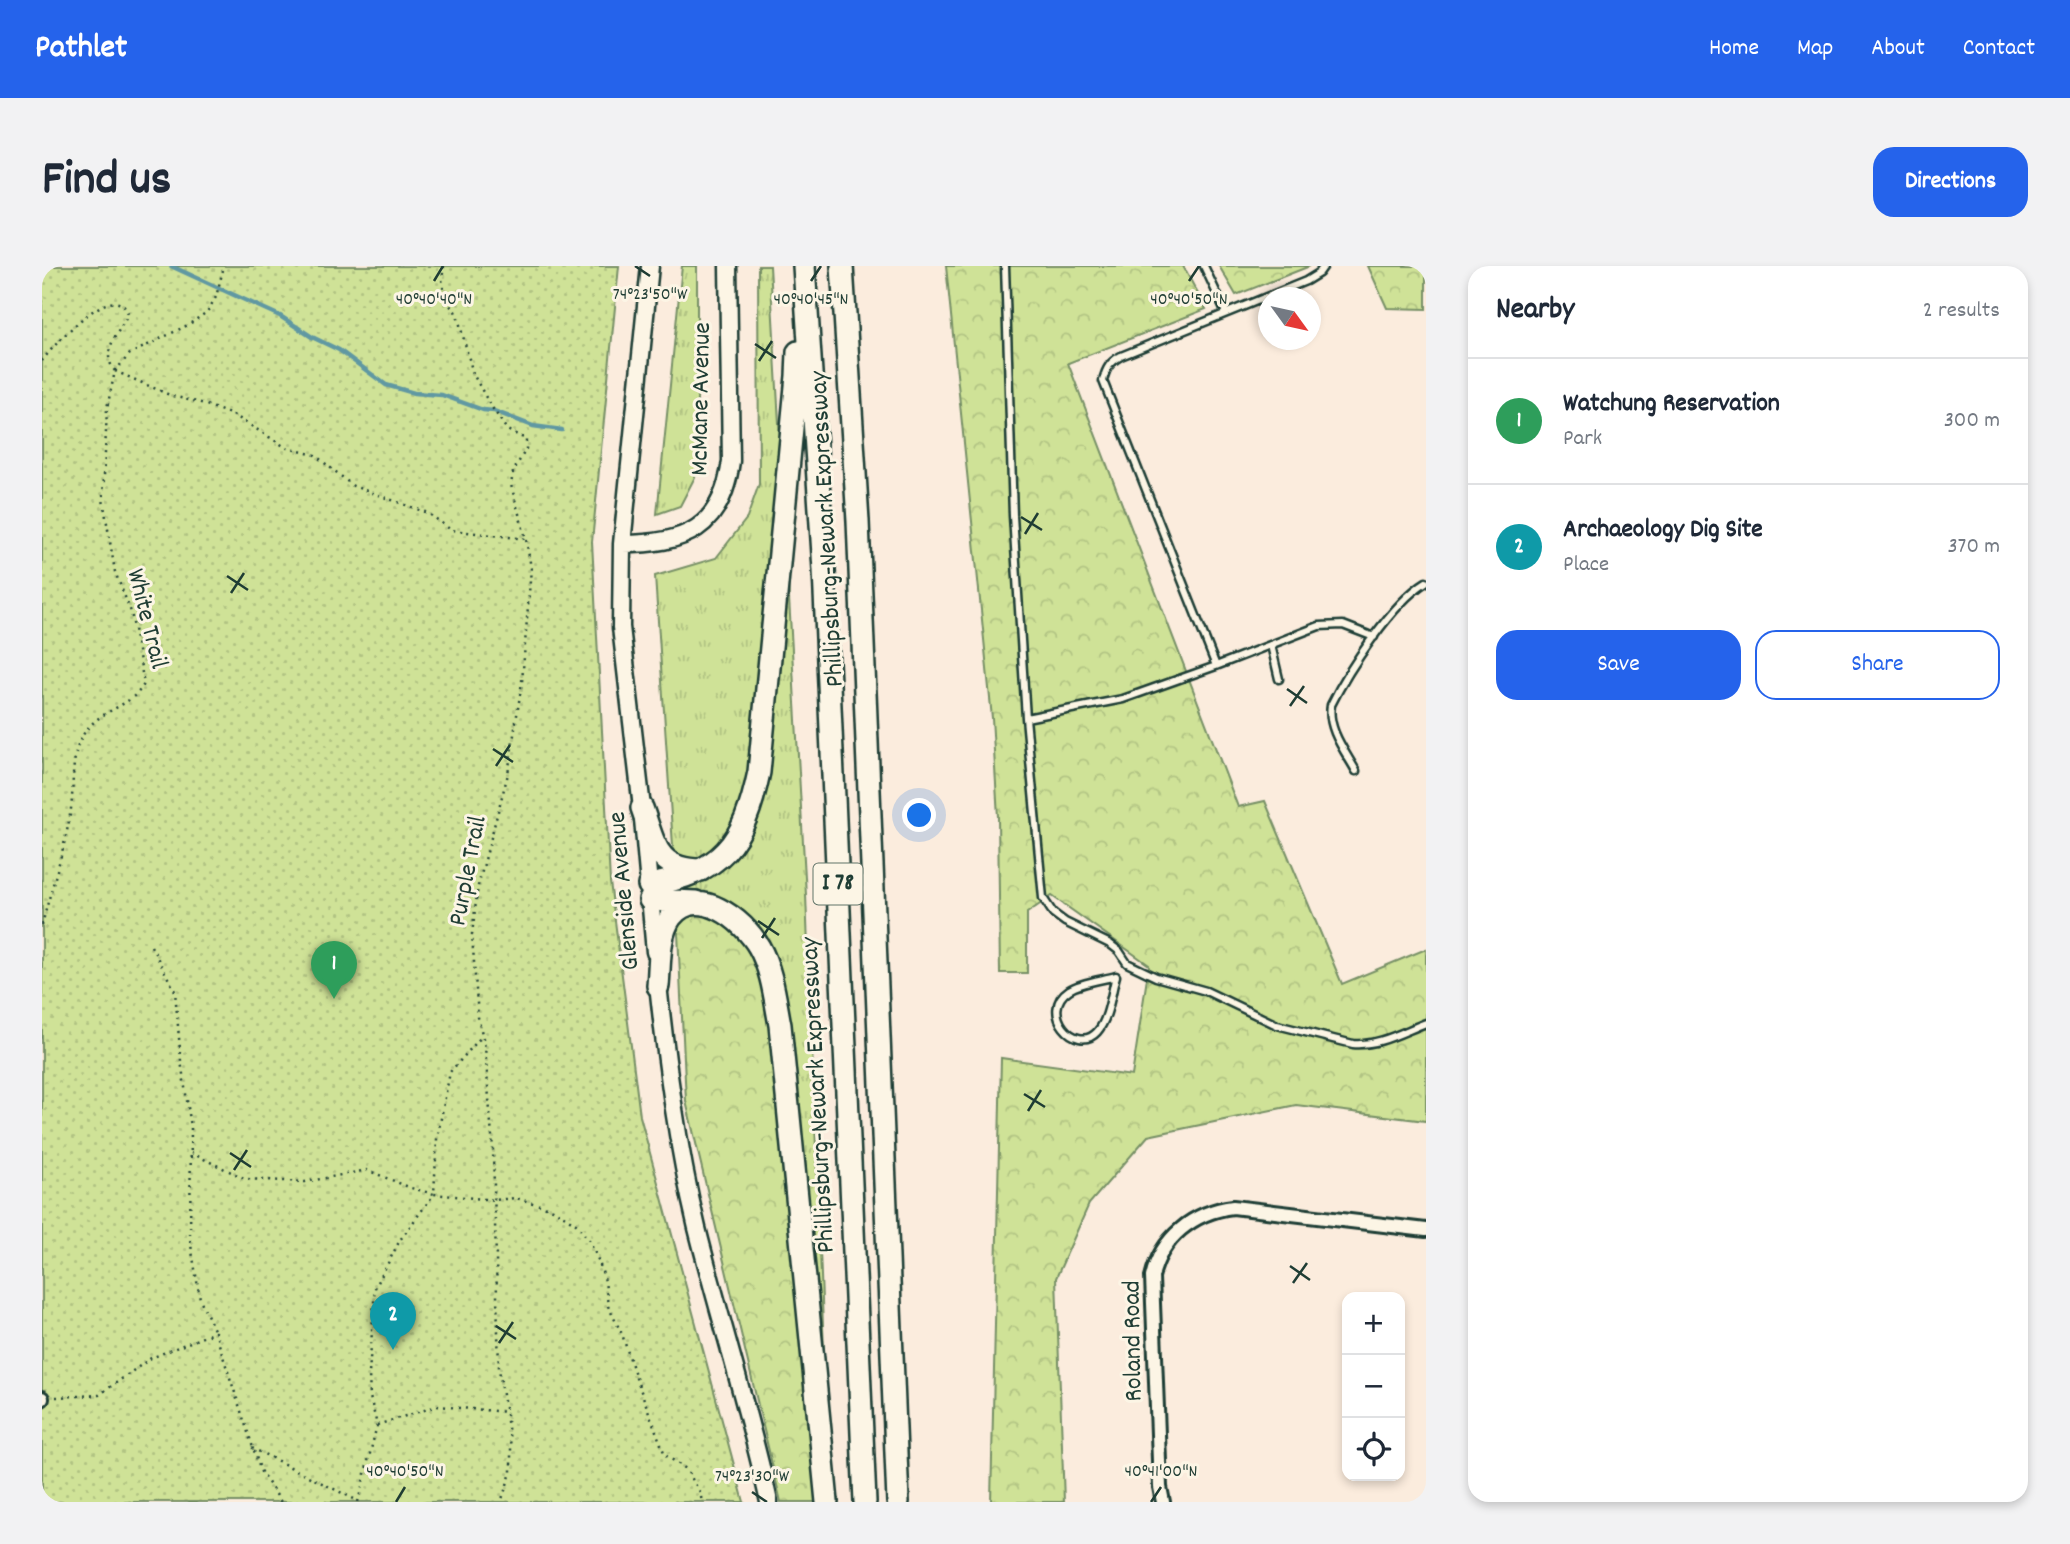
<!DOCTYPE html>
<meta charset="utf-8">
<style>
:root{--surface:#fff;--page:#f2f2f3;--text:#1f2937;--muted:#747a83;--line:#e0e1e3;--accent:#2563eb}
body{margin:0;font-family:Dekko,sans-serif;background:var(--page);color:var(--text)}
.controls{position:absolute;right:21px;bottom:21px;display:grid;overflow:hidden;border-radius:14px;box-shadow:0 4px 10px #0003}
.controls button{width:63px;height:63px;display:grid;place-items:center;padding:0;border:0;border-bottom:2px solid var(--line);background:var(--surface);color:var(--text);font:35px sans-serif}
.compass{position:absolute;left:1216px;top:21px;width:63px;height:63px;border-radius:50%;background:var(--surface);box-shadow:0 4px 10px #0003;rotate:123deg}
.you{position:absolute;left:878px;top:550px;width:24px;height:24px;margin:-18px;border:5px solid #fff;border-radius:50%;background:#1a73e8;box-shadow:0 0 0 10px #1a73e833}
.badge{display:grid;place-items:center;width:46px;height:46px;border-radius:50%;background:var(--accent);color:#fff;font-size:23px;font-weight:700}
.pin{position:absolute;translate:-50% -58px;filter:drop-shadow(0 2px 4px #0008)}
.pin::after{content:'';position:absolute;top:37px;width:24px;height:21px;background:inherit;clip-path:polygon(0 0,100% 0,50% 100%)}
.list{margin:0;padding:0;list-style:none}
h2{display:flex;justify-content:space-between;align-items:center;height:91px;margin:0;padding:0 28px;font-size:30px}
h2 small{font-size:23px;font-weight:400;color:var(--muted)}
.list li{display:grid;grid-template-columns:46px 1fr auto;gap:21px;align-items:center;box-sizing:border-box;height:126px;padding:0 28px;border-top:2px solid var(--line)}
.list b{display:block;font-size:26px;white-space:nowrap}
.list p{margin:0;font-size:23px;white-space:nowrap;color:var(--muted)}
.list em{font-size:23px;font-style:normal;color:var(--muted)}
.actions{display:flex;gap:14px;padding:21px 28px}
.actions a{flex:1;padding:16px 0;border:2px solid var(--accent);border-radius:21px;text-align:center;font-size:24px;color:var(--accent)}
.actions .main{background:var(--accent);color:#fff}
.icon{flex:none;width:38px;height:38px;fill:none;stroke:currentColor;stroke-width:2;stroke-linecap:round;stroke-linejoin:round}
.map{position:relative;flex:none;width:1384px;height:1236px;overflow:hidden;border-radius:21px}
header{display:flex;align-items:center;gap:42px;box-sizing:border-box;height:98px;padding:0 35px;background:var(--accent);color:#fff}
header strong{font-size:33px}
nav{display:flex;gap:38px;margin-inline-start:auto;font-size:24px}
.intro{display:flex;align-items:center;justify-content:space-between;box-sizing:border-box;height:168px;padding:0 42px}
h1{margin:0;font-size:49px}
.button{padding:18px 32px;border-radius:21px;background:var(--accent);color:#fff;font-size:24px;font-weight:700}
main{display:flex;gap:42px;padding:0 42px}
aside{flex:1;background:var(--surface);border-radius:21px;box-shadow:0 4px 10px #0003}
.map>svg:first-child{display:block}
.grass{fill:url(#grass-tufts);stroke:#779066;stroke-width:2}
.forest{fill:url(#forest-crowns);stroke:#779066;stroke-width:2}
.park{fill:url(#park-dots);stroke:#779066;stroke-width:2}
.lines{fill:none;stroke-linecap:round;stroke-linejoin:round}
.stream{stroke:#6098a2;stroke-width:4.5}
.lane-casing{stroke:#1f3d34;stroke-width:11}
.street-casing{stroke:#1f3d34;stroke-width:18}
.secondary-casing{stroke:#1f3d34;stroke-width:21}
.highway-casing{stroke:#1f3d34;stroke-width:26}
.path{stroke:#1f3d34;stroke-width:2.5;stroke-dasharray:2 5;stroke-linecap:butt}
.lane{stroke:#fcf5e5;stroke-width:6}
.street{stroke:#fcf5e5;stroke-width:12}
.secondary{stroke:#fcf5e5;stroke-width:16}
.highway{stroke:#fcf5e5;stroke-width:21}
.ticks{fill:none;stroke:#1f3d34;stroke-width:2.5}
.labels{text-anchor:middle;dominant-baseline:central;stroke-width:6;stroke-linejoin:round;paint-order:stroke}
.shield{fill:#fcf5e5;stroke:#617469;stroke-width:2}
.shield-label{font-size:24px;font-weight:bold;fill:#1f3d34}
.street-label{font-size:26px;fill:#1f3d34;stroke:#fcf5e5}
.ticks-label{font-size:18px;text-anchor:middle;fill:#1f3d34;stroke:#fcf5e5;stroke-width:6;stroke-linejoin:round;paint-order:stroke}
</style>
<header>
<strong>Pathlet</strong>
<nav><a>Home</a><a>Map</a><a>About</a><a>Contact</a></nav>
</header>
<div class="intro"><h1>Find us</h1><a class="button">Directions</a></div>
<main>
<div class="map">
<svg width="1384" height="1236" viewBox="0 0 1384 1236">
<defs>
<pattern id="grass-tufts" width="24" height="20" patternUnits="userSpaceOnUse" patternTransform="scale(1.75)"><rect width="24" height="20" fill="#cfe297"/><path d="M3 7l-1-3M5 7V3M7 7l1-3M15 17l-1-3M17 17v-4M19 17l1-3" fill="none" stroke="#b1c383"/></pattern>
<pattern id="forest-crowns" width="20" height="18" patternUnits="userSpaceOnUse" patternTransform="scale(1.75)"><rect width="20" height="18" fill="#cfe297"/><path d="M2 6a3 3 0 1 1 6 0M12 15a3 3 0 1 1 6 0" fill="none" stroke="#b1c383"/></pattern>
<pattern id="park-dots" width="8" height="8" patternUnits="userSpaceOnUse" patternTransform="scale(1.75)"><rect width="8" height="8" fill="#cfe297"/><path d="M2 2h.1M6 6h.1" fill="none" stroke="#b1c383" stroke-width="1.8" stroke-linecap="round"/></pattern>
</defs>
<rect width="100%" height="100%" fill="#fbecdd"/>
<filter id="ink" filterUnits="userSpaceOnUse"><feTurbulence type="fractalNoise" baseFrequency=".0143" numOctaves="2"/><feDisplacementMap in="SourceGraphic" scale="14" xChannelSelector="R" yChannelSelector="G"/><feConvolveMatrix kernelMatrix="1 2 1 2 8 2 1 2 1" color-interpolation-filters="sRGB"/></filter>
<g filter="url(#ink)">
<path class="grass" d="M640,0h15v207l-17,33 -23,8z
M716,0h12l36,629 22,558 -152,-562 -21,-315 61,-18 31,-40 12,-34z"/>
<path class="forest" d="M904,0h237l23,43 -138,54 170,444 27,-6 77,183 84,-35v172l-130,-16 -148,31 -59,68 -33,74 8,224h-73l10,-444 131,18 17,-111 -97,-69 -25,17v60h-27l-2,-156 -6,-99z
M1177,0h91l-74,29z
M1326,0h58v43l-39,-1z
M634,625l79,33 22,37 36,481 17,60h-49l-95,-401z"/>
<path class="park" d="M0,0h577l-27,276 18,340 30,234 104,386h-702z"/>
<g class="lines">
<path class="stream" d="M129,0l109,50 32,21 27,13 47,35 28,8 28,2 41,15 11,1 39,15 29,4"/>
<defs>
<path id="lane" d="M963,0l8,250 13,202 17,180 10,15 12,9 45,22 9,7 8,12 29,14 50,14 71,34 76,19c26,2 49,-12 73,-21
M1162,0l22,47
M1282,0l-5,7 -13,8 -185,75c-11,6 -15,12 -18,25l113,285 103,-40 24,-1 31,12
M1229,379l8,34
M984,452l97,-19 93,-33
M1314,505c-11,-20 -29,-42 -25,-66 17,-35 62,-103 95,-123
M1074,710c-5,17 -7,43 -19,56 -21,23 -59,-21 -28,-42 12,-8 33,-10 47,-14z"/>
<path id="street" d="M0,1132v1
M1121,1236l-3,-15 -8,-210c9,-39 41,-65 81,-70l193,23"/>
<path id="secondary" d="M608,0l-28,278 -1,83 21,181 13,144
M580,278c63,0 100,-15 109,-83l-3,-195
M615,709c9,85 20,170 40,253 23,92 52,182 72,274"/>
<path id="highway" d="M762,0l20,304 41,932
M800,0l16,255 40,981
M600,542c13,36 14,62 59,62
M607,619c73,-12 95,-41 110,-113l38,-396 1,-24
M608,634l46,2
M616,720c2,-21 0,-51 13,-69 26,-34 73,3 88,30 13,23 16,52 21,78l47,477"/>
</defs>
<use href="#lane" class="lane-casing"/>
<use href="#street" class="street-casing"/>
<use href="#secondary" class="secondary-casing"/>
<use href="#highway" class="highway-casing"/>
<path class="path" d="M402,0l-2,13 3,21 10,11 4,10 14,53 16,29 18,27 19,9v10l-13,23 -2,13 15,54 5,29 -9,114 -14,92 -30,112 -6,48 6,83 7,30 8,103 6,219 12,78v26l-10,29
M0,95c11,-15 73,-86 86,-47 -9,20 -29,37 -13,57
M73,105l57,25 29,7 34,13 52,32 28,7 38,31 75,27 23,17 75,9
M0,659c9,-37 22,-73 28,-110 5,-26 -1,-57 13,-80 15,-26 48,-27 61,-51l-13,-72 -16,-40 -12,-73 4,-91 8,-37 15,-17 58,-29 19,-13 9,-15 8,-31
M109,680l24,45 6,70 10,66 -1,112 10,60 15,33
M149,887l55,26 59,3 62,-12 44,18 23,6 3,-55 13,-67 31,-35
M14,1131l43,-2 52,-37 64,-26 46,140 20,30
M335,1159l60,-19 70,6
M210,1182l106,53
M316,1236l19,-77 -7,-28 -1,-23 6,-86 25,-48 34,-46 60,6 22,-2 37,11 23,15 13,16 10,22 6,19 3,25 14,28 14,44 29,77 21,14 14,23 2,10"/>
<use href="#lane" class="lane"/>
<use href="#street" class="street"/>
<use href="#secondary" class="secondary"/>
<use href="#highway" class="highway"/>
</g>
</g>
<path class="ticks" d="M593,0l15,10M392,15l9,-15M769,15l10,-15M1147,15l10,-15M713,78l21,14M717,95l13,-20M979,251l21,13M983,268l13,-21M185,310l21,14M189,327l13,-20M1245,423l20,14M1248,440l14,-20M451,483l20,13M454,500l14,-21M716,655l21,14M720,672l13,-20M982,828l21,13M986,845l13,-21M188,887l21,14M192,904l13,-20M1248,1000l20,14M1251,1017l14,-20M454,1060l20,13M457,1077l14,-21M710,1226l15,10M354,1236l9,-15M1109,1236l10,-15"/>
<g class="labels">
<rect class="shield" x="771.5" y="597.5" width="49" height="41" rx="5"/>
<g class="shield-label">
<text x="796" y="618">I 78</text>
</g>
<g class="street-label">
<text transform="translate(660 133) rotate(-89)">McMane Avenue</text>
<text transform="translate(786 263) rotate(-93)">Phillipsburg-Newark Expressway</text>
<text transform="translate(104 353) rotate(76)">White Trail</text>
<text transform="translate(427 605) rotate(-79)">Purple Trail</text>
<text transform="translate(583 625) rotate(-95)">Glenside Avenue</text>
<text transform="translate(777 829) rotate(-93)">Phillipsburg-Newark Expressway</text>
<text transform="translate(1092 1075) rotate(-91)">Roland Road</text>
</g>
</g>
<g class="ticks-label">
<text x="608" y="33">74°23'50"W</text>
<text x="392" y="38">40°40'40"N</text>
<text x="1147" y="38">40°40'50"N</text>
<text x="769" y="38">40°40'45"N</text>
<text x="363" y="1210">40°40'50"N</text>
<text x="1119" y="1210">40°41'00"N</text>
<text x="710" y="1215">74°23'30"W</text>
</g>
</svg>
<div class="controls">
<button>+</button>
<button>−</button>
<button><svg class="icon" aria-label="locate" viewBox="0 0 24 24"><circle cx="12" cy="12" r="6"/><path d="M12 2v4M12 18v4M2 12h4M18 12h4"/></svg></button>
</div>
<svg class="compass" viewBox="-18 -18 36 36"><path d="M0-13l5 13h-10z" fill="#e53935"/><path d="M0 13l5-13h-10z" fill="#747a83"/></svg>
<div class="you"></div>
<div class="pin badge" style="left:292px;top:733px;background:#2e9e5b">1</div>
<div class="pin badge" style="left:351px;top:1084px;background:#0f9aa8">2</div>
</div>
<aside>
<h2>Nearby<small>2 results</small></h2>
<ul class="list">
<li><span class="badge" style="background:#2e9e5b">1</span><div><b>Watchung Reservation</b><p>Park</p></div><em>300 m</em></li>
<li><span class="badge" style="background:#0f9aa8">2</span><div><b>Archaeology Dig Site</b><p>Place</p></div><em>370 m</em></li>
</ul>
<div class="actions"><a class="main">Save</a><a>Share</a></div>
</aside>
</main>
